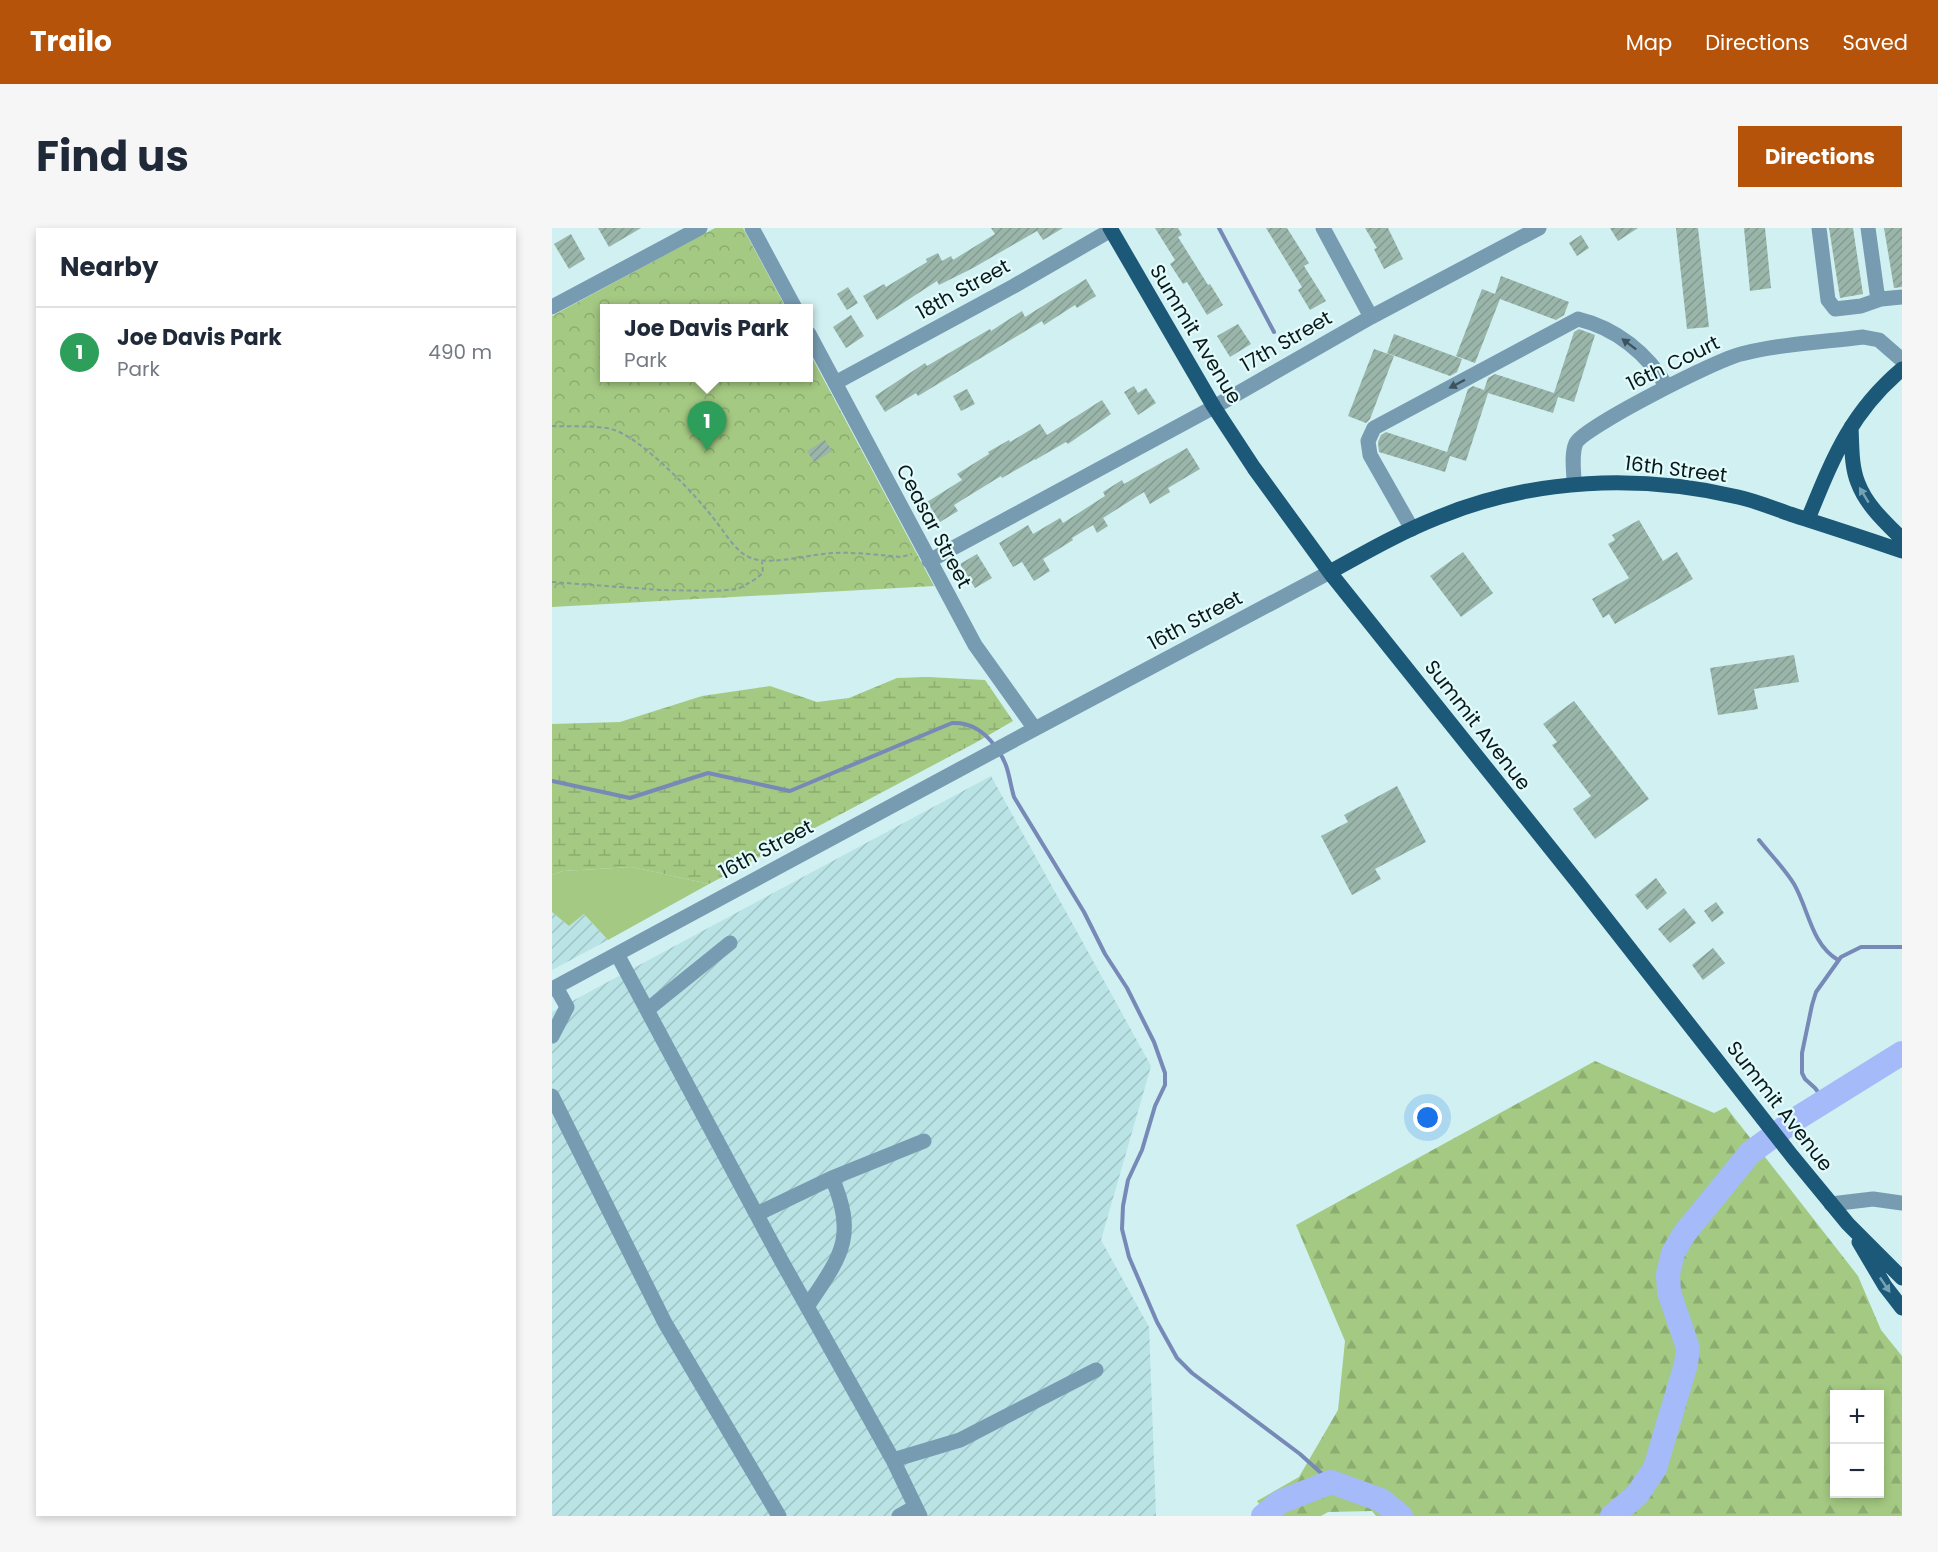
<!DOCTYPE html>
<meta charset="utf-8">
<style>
:root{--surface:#fff;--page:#f6f6f7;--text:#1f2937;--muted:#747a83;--line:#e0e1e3;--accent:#b45309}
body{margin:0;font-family:Poppins,sans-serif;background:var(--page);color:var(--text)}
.controls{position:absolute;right:18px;bottom:18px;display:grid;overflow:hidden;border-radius:0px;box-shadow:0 3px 9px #0003}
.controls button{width:54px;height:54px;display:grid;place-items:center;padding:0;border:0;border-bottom:2px solid var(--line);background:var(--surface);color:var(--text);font:30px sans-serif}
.you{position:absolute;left:876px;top:890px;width:21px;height:21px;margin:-15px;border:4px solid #fff;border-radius:50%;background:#1a73e8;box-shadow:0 0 0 9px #1a73e833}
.badge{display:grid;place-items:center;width:39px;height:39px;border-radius:50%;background:var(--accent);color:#fff;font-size:20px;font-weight:700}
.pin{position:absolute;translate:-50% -50px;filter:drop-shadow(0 2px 3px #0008)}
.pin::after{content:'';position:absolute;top:32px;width:21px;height:18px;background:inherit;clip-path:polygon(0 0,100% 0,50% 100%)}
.popup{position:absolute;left:48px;top:76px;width:213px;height:78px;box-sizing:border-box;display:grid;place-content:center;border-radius:0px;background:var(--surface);filter:drop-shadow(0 2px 4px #0005);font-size:20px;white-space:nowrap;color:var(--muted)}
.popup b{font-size:22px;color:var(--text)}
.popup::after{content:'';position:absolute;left:50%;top:100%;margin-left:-12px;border:12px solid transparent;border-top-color:var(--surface)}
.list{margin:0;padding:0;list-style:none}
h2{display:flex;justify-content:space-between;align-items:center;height:78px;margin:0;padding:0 24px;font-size:26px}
h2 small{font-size:20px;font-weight:400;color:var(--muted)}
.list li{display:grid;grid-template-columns:39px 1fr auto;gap:18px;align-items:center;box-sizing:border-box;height:90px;padding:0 24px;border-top:2px solid var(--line)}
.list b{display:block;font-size:22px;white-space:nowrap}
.list p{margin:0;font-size:20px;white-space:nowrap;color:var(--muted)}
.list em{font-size:20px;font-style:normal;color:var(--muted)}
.map{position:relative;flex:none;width:1350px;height:1288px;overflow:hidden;border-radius:0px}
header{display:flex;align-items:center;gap:36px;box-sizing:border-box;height:84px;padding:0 30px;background:var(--accent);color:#fff}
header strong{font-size:28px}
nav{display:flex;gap:33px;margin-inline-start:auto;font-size:21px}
.intro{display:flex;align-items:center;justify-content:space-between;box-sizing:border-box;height:144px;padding:0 36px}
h1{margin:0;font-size:42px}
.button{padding:15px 27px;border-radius:0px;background:var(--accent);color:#fff;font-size:21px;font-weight:700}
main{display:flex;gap:36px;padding:0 36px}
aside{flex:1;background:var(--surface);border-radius:0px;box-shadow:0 3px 9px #0003}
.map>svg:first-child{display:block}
.industrial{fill:url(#industrial-furrows)}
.green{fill:#a4c982}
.forest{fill:url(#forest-firs);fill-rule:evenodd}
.wetland{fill:url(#wetland-marsh)}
.park{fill:url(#park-crowns)}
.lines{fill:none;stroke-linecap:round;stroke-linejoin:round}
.stream{stroke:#7789b6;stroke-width:4}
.river{stroke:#a5baf9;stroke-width:24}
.building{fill:url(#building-hatch)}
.path{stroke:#859d9f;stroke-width:2;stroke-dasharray:4.5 3;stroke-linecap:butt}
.minor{stroke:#779bb1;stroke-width:15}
.major{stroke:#1c5877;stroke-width:15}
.oneway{fill:#3c535d}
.oneway2{fill:#75a2b4}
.labels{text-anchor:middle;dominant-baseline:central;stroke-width:4.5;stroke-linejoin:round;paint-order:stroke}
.street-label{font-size:20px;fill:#0c1818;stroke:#e2fcfe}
</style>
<header>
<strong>Trailo</strong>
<nav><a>Map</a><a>Directions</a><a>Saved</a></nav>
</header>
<div class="intro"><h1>Find us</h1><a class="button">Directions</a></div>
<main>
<aside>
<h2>Nearby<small></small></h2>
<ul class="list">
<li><span class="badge" style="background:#2e9e5b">1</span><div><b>Joe Davis Park</b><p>Park</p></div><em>490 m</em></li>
</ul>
</aside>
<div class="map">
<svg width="1350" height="1288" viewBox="0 0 1350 1288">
<defs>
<pattern id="industrial-furrows" width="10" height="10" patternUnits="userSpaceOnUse" patternTransform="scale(1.5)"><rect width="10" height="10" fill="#bae3e5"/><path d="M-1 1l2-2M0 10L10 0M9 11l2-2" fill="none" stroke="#9fc2c4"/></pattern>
<pattern id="forest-firs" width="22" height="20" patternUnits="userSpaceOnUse" patternTransform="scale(1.5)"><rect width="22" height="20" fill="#a4c982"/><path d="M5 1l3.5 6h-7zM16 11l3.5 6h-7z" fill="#8cac70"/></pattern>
<pattern id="wetland-marsh" width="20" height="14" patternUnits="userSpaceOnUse" patternTransform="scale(1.5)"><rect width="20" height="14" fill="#a4c982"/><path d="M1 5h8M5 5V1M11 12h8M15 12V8" fill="none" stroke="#8cac70"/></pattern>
<pattern id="park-crowns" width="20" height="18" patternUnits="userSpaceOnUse" patternTransform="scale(1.5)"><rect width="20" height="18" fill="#a4c982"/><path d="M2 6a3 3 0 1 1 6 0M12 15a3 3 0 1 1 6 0" fill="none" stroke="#8cac70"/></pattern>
<pattern id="building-hatch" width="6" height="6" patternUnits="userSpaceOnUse" patternTransform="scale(1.5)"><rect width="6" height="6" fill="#9ab5a9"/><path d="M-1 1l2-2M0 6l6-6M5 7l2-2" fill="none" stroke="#849b91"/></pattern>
</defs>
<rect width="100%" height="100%" fill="#d0f0f2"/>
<path class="industrial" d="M439,548l160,290 -50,174 48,87 7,189h-604v-504z
M0,684l17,14 15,-12 24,26 -56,30z"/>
<path class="green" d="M80,639l77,17 -101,56 -24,-26 -15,12 -17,-14v-37l11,-4z"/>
<path class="forest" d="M1043,833l119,52 12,-6 132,169 23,54 21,26v160h-526l-4,-5 -44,1 -7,4h-53l-11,-15 42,-24 39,-67 7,-69 -49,-116zM1282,1166h46v100h-46z"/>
<path class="wetland" d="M376,449l57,3 28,41 -38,22 -266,141 -77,-17 -69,4 -11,4v-151l68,-2 82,-26 68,-10 47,16 32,-4 48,-20z"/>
<path class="park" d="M163,0h28l43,80h-181v70h204v-26l125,234 -382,21v-291z"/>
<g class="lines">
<path class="stream" d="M667,0l55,104
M447,524c10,14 10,28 15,45l70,115 21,42 22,34 27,54 11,31v12l-10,21 -13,44 -14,30 -5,26 -1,23 7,28 28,65 20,36 15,15 108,81 31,28
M0,553l78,17 78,-25 82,18 162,-68c19,-1 32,8 43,23
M1207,612c11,14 26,29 35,44 15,26 17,60 44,76
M1272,872l-9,-12 -10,-9 -3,-6v-20l10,-48 4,-13 25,-35 20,-10h41"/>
<path class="river" d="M711,1288l17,-14 51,-20 50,18 20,16
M1060,1288l25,-21 18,-27 31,-104 2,-16 -19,-56 -1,-18 5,-21 11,-19 66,-81 46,-34 106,-66"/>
</g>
<path class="building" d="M46,0h43l-32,19z
M439,0h72l-20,12 -6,-9 -64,37 -34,17 -2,-4 -60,39 -14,-24 21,-12 2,3 41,-25 -1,-3 12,-6 4,8 9,-5 2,4 42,-26z
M603,0h23l4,7 -4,2 30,48 2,-1 13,21 -16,10 -20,-33 -4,2 -13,-20 5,-4z
M714,0h21l22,35 -5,3 22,35 -16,9 -12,-20 4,-3z
M813,0h23l15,31 -19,10 -10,-20 3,-1z
M1058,0h28l-20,13z
M1124,0h22l11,99 -22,2z
M1192,0h21l6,60 -21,3z
M1277,0h24l10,66 -23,4z
M1332,0h18v59l-8,1z
M19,6l14,25 -16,10 -15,-25z
M1029,7l8,13 -12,8 -8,-13z
M949,48l68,26 -5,13 -8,5 -56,-21 -25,64 -19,-7 26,-67 13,5z
M534,51l10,17 -19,12 -2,-3 -31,20 -2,-4 -124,75 -2,-3 -31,19 -10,-16 50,-33 2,3 63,-37 1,2 31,-20 3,6z
M296,59l10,16 -11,7 -10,-16z
M299,87l13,21 -18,12 -13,-21z
M686,96l13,20 -21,13 -13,-21z
M1027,101l16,6 -21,67 -16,-5 -5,16 -65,-20 -22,68 -16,-5 -5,16 -66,-20 -1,-10 3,-7 5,-3 61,20 21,-63 5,-3 11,4 4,-12 7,-4 59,19 20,-61z
M842,106l68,25 -5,13 -7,4 -63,-23z
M822,121l20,7 -24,63 -4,4 -18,-7z
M582,158l4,7 8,-5 10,15 -18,12 -14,-23z
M415,161l8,15 -14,7 -8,-15z
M550,172l9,14 -43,30 -2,-2 -31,18v-1l-33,19 -1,-2 -47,29 4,6 -18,11 -13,-20 35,-22 -5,-6 32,-20 -1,-2 21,-12 1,2 30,-18 7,11z
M273,212l7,11 -18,11 -7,-11z
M635,220l13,21 -32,19 2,4 -20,12 -6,-12 -41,26 5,8 -11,7 -4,-8 -21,13 1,2 -30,19 7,12 -16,10 -12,-19 -9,5 -14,-24 29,-18 5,9 27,-16 3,5 42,-27 -2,-4 19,-12 2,4z
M1087,292l24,41 14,-9 16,27 -78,45 -6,-10 -6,4 -11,-19 37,-21 -21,-34 7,-4 -3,-5z
M911,324l30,41 -32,24 -31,-41z
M425,326l15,24 -17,10 -15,-24z
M1242,427l5,27 -45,7 4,20 -40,6 -8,-47z
M1022,473l75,98 -54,40 -22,-30 18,-13 -39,-51 5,-3 -14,-18z
M845,558l29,56 -51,27 6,10 -29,16 -31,-59 27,-14 -4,-7z
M1104,650l11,15 -20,17 -12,-15z
M1164,674l8,11 -12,9 -8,-11z
M1132,680l12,15 -26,20 -12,-14z
M1161,720l12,15 -22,17 -11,-15z"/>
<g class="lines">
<path class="path" d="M0,198c19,1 40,-1 59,3 29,7 85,66 103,90 11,13 21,33 37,39 19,8 60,-4 82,-5 22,-1 46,2 68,4l11,-3
M0,354l109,8 53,1 24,-2 16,-9 9,-7 -1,-11"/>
<path class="minor" d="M200,0l43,80
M771,0l48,89
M1267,0l9,72 7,9 26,-3 20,-7
M1316,0l9,65 4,6 21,-2
M0,79l148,-79
M257,106l166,311 60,84
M283,155l179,-97 97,-56
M1022,255c0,-12 -3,-29 2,-40 8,-16 142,-84 165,-89 39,-10 82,-12 122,-17l16,3 23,20
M860,301l-42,-74 -2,-14 6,-13 204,-109c38,9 70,35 89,68
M377,333l285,-154 157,-90 168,-89
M65,726l30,56 83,-67
M0,761l464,-250 314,-167
M95,782l134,250 112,200 27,56
M0,808l15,-29 -11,-20
M0,868l113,227 114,193
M280,950l92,-37
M1279,976l42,-5 29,4
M205,986l75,-36c26,60 8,79 -25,129
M341,1232l67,-20 136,-70
M347,1288l16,-9"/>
<path class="major" d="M558,0l104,179 40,61 77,106 248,310 213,272 56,68 54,54
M1299,199c1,18 0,39 7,56 8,22 28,40 44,56
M1256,291c25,-61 42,-106 94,-150
M778,344c36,-20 71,-40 109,-55 95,-39 200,-43 299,-20 18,4 35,11 52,17 37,12 75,24 112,37
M1307,1014l26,44 17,22"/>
</g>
<defs><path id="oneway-solid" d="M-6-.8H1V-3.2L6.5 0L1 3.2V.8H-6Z" transform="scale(1.5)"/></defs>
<g class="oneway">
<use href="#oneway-solid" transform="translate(1077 116) rotate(-143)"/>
<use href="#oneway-solid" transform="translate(905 156) rotate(152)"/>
</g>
<g class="oneway2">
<use href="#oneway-solid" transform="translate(1312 267) rotate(-121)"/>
<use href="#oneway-solid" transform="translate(1333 1057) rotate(56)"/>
</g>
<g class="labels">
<g class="street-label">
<text transform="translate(411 61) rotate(-29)">18th Street</text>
<text transform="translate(644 106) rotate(59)">Summit Avenue</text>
<text transform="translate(734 113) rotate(-30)">17th Street</text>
<text transform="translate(1121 135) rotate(-26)">16th Court</text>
<text transform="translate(1124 241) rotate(7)">16th Street</text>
<text transform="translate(382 298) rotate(62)">Ceasar Street</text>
<text transform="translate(643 392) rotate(-28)">16th Street</text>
<text transform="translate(926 497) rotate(52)">Summit Avenue</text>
<text transform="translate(214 621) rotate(-28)">16th Street</text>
<text transform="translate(1228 878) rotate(52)">Summit Avenue</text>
</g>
</g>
</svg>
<div class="controls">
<button>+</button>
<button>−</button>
</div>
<div class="you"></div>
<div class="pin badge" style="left:155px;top:223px;background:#2e9e5b">1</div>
<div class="popup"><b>Joe Davis Park</b>Park</div>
</div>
</main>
